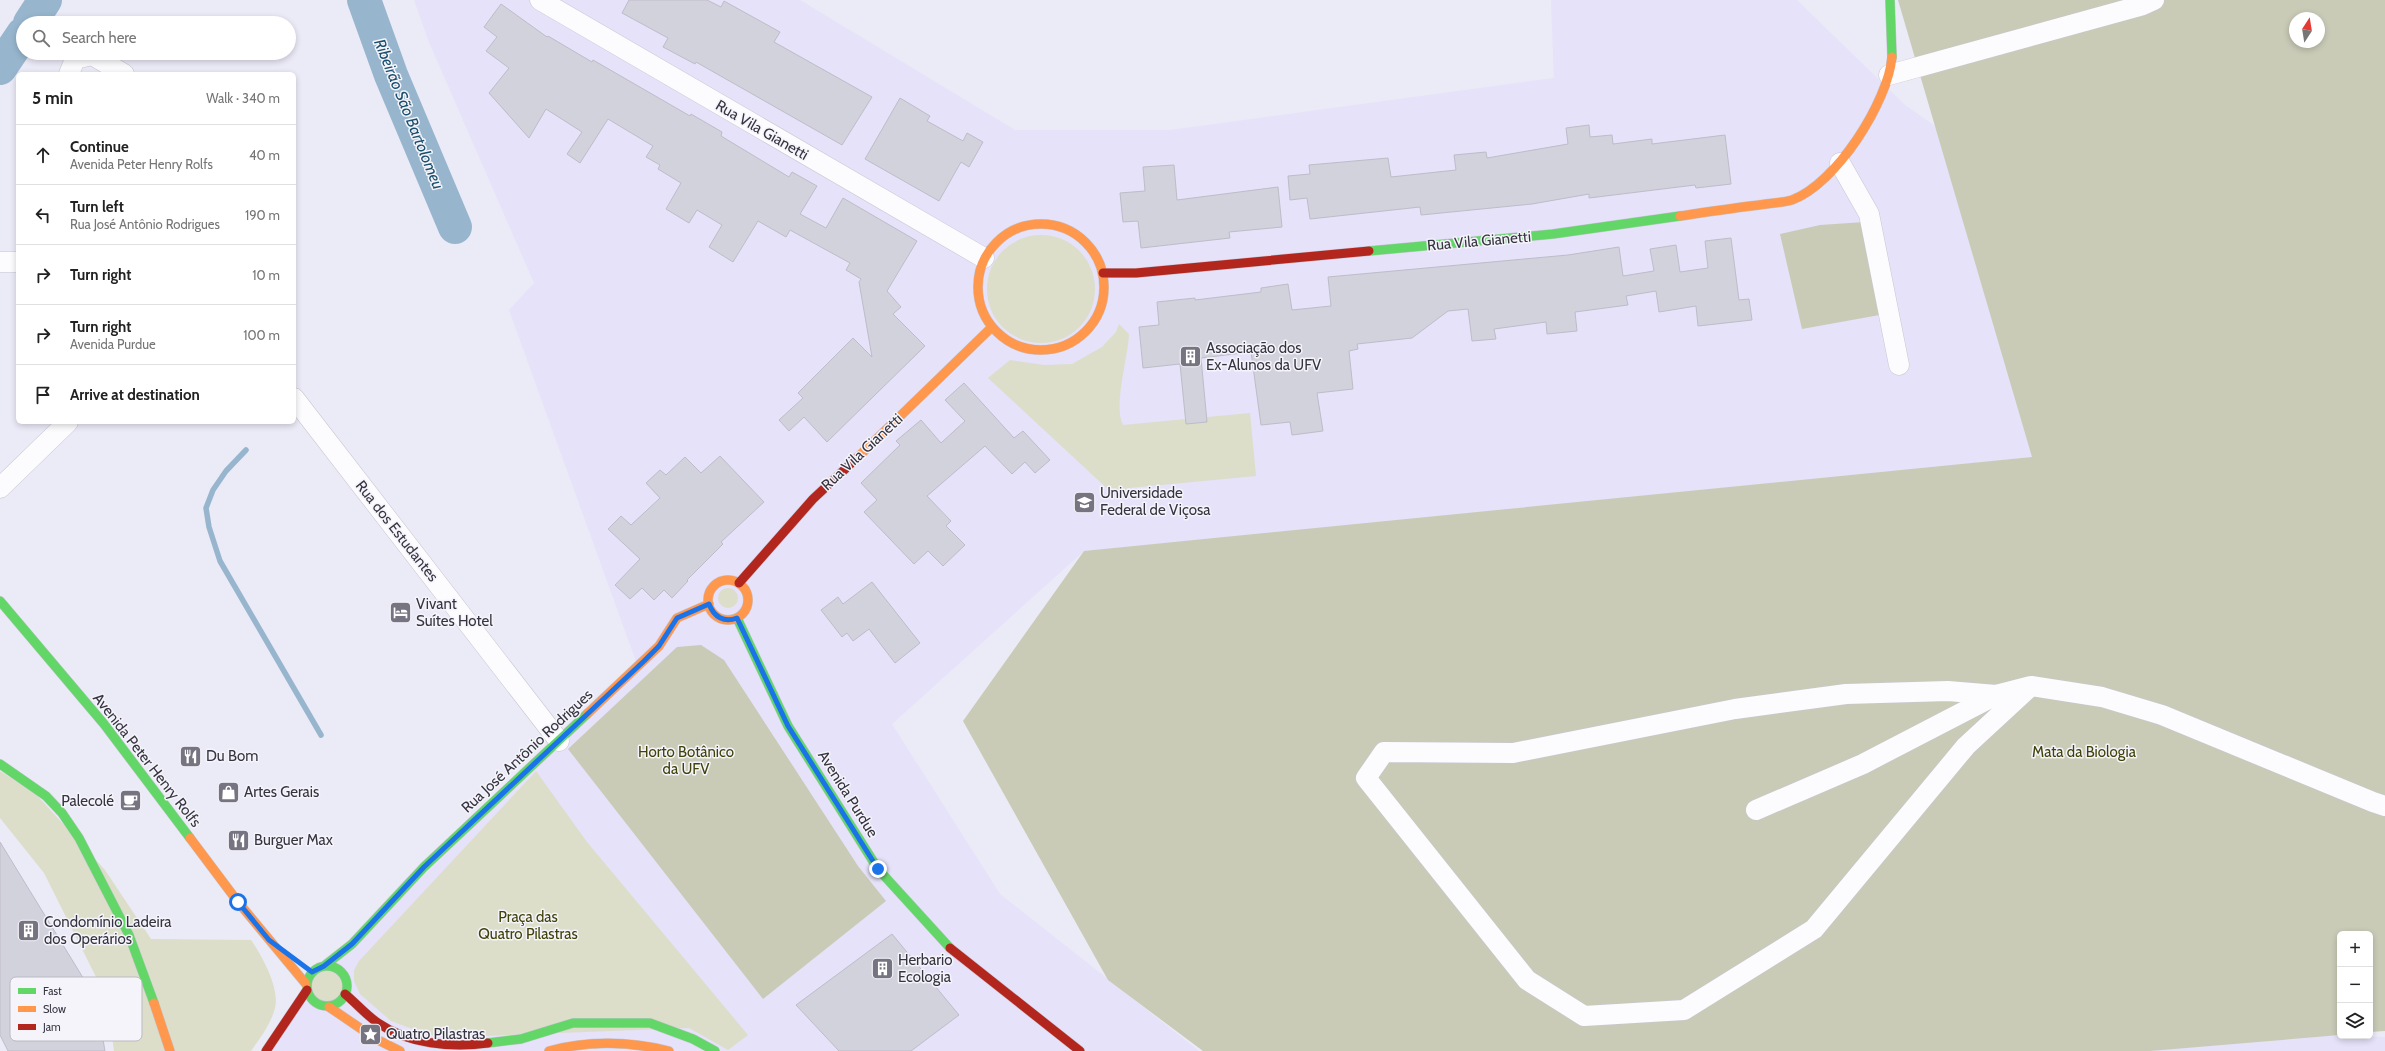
<!DOCTYPE html>
<meta charset="utf-8">
<style>
:root{--surface:#fff;--page:#f2f2f2;--text:#222;--muted:#767676;--line:#e0e0e0}
body{margin:0;font-family:Cabin,sans-serif;background:var(--page);color:var(--text)}
.controls{position:absolute;right:12px;bottom:12px;display:grid;overflow:hidden;border-radius:6px;box-shadow:0 2px 6px #0003}
.controls button{width:36px;height:36px;display:grid;place-items:center;padding:0;border:0;border-bottom:1px solid var(--line);background:var(--surface);color:var(--text);font:20px sans-serif}
.compass{position:absolute;left:2289px;top:12px;width:36px;height:36px;border-radius:50%;background:var(--surface);box-shadow:0 2px 6px #0003;rotate:12deg}
.stop{position:absolute;width:12px;height:12px;margin:-9px;border:3px solid #1a73e8;border-radius:50%;background:#fff}
.stop.end{background:#1a73e8;border-color:#fff;box-shadow:0 1px 4px #0008}
.list{margin:0;padding:0;list-style:none}
h2{display:flex;justify-content:space-between;align-items:center;height:52px;margin:0;padding:0 16px;font-size:17px}
h2 small{font-size:13px;font-weight:400;color:var(--muted)}
.list li{display:grid;grid-template-columns:26px 1fr auto;gap:12px;align-items:center;box-sizing:border-box;height:60px;padding:0 16px;border-top:1px solid var(--line)}
.list b{display:block;font-size:15px;white-space:nowrap}
.list p{margin:0;font-size:13px;white-space:nowrap;color:var(--muted)}
.list em{font-size:13px;font-style:normal;color:var(--muted)}
.icon{flex:none;width:22px;height:22px;fill:none;stroke:currentColor;stroke-width:2;stroke-linecap:round;stroke-linejoin:round}
.map{position:relative;flex:none;width:2385px;height:1051px;overflow:hidden}
.search{position:absolute;background:var(--surface);box-shadow:0 2px 6px #0003;left:16px;top:16px;width:280px;height:44px;display:flex;align-items:center;gap:10px;box-sizing:border-box;padding:0 14px;border-radius:22px;color:var(--muted);font-size:15px}
.panel{position:absolute;background:var(--surface);box-shadow:0 2px 6px #0003;left:16px;top:72px;width:280px;height:352px;border-radius:6px}
.map>svg:first-child{display:block}
.built{fill:#e5e2f9}
.green{fill:#dcdeca}
.forest{fill:#c9cbb7;fill-rule:evenodd}
.lines{fill:none;stroke-linecap:round;stroke-linejoin:round}
.stream{stroke:#97b6ce;stroke-width:5.5}
.river{stroke:#97b6ce;stroke-width:34}
.building{fill:#d2d2dd;stroke:#bdbcc8}
.street-casing{stroke:#c7c6d1;stroke-width:21}
.fast-casing{stroke:#c7c6d1;stroke-width:10}
.slow-casing{stroke:#c7c6d1;stroke-width:10}
.jam-casing{stroke:#c7c6d1;stroke-width:10}
.street{stroke:#fcfcfe;stroke-width:20}
.fast{stroke:#63d668;stroke-width:9}
.slow{stroke:#ff974d;stroke-width:9}
.jam{stroke:#b3261e;stroke-width:9}
.route{stroke:#1a73e8;stroke-width:5}
.labels{text-anchor:middle;dominant-baseline:central;stroke-width:3;stroke-linejoin:round;paint-order:stroke}
.street-label{font-size:15px;fill:#353440;stroke:#f5f4fa}
.poi-label{font-size:15px;fill:#353440;stroke:#f5f4fa;text-anchor:start}
.park-label{font-size:15px;fill:#404209;stroke:#f5f4fa}
.water-label{font-size:16px;font-style:italic;fill:#194e6d;stroke:#f5f4fa}
.key{fill:#f5f4fa;stroke:#bbbac2;stroke-width:1}
.key-label{font-size:11px;fill:#353440}
</style>
<div class="map">
<svg width="2385" height="1051" viewBox="0 0 2385 1051">
<rect width="100%" height="100%" fill="#ebeaf7"/>
<path class="built" d="M414,0h386l215,130h155l384,-52 -3,-78h246l108,105 60,42 68,310 -696,73 -253,21 -192,173 108,170 199,157h-932l73,-92 297,-295 -128,-354 25,-27 -105,-241z
M2244,1034l141,3v14h-254z"/>
<path class="green" d="M987 289a54 54 0 1 1 108 0a54 54 0 1 1-108 0Z
M1119,324l10,10c-1,24 -16,73 -6,91l127,-12 6,63 -127,12 -17,5 -124,-115 22,-18 34,5 28,-1 30,-17 14,-15z
M718 598a10 10 0 1 1 20 0a10 10 0 1 1-20 0Z
M0,771l35,22 70,77 46,69 100,1c11,16 29,48 24,68 -4,16 -15,30 -24,43h-137l-7,-52 -63,-126 -44,-55z
M536,771l51,71 161,193 -20,15 -39,-22 -204,8 -56,-1 -38,-14 -31,-27 -6,-13v-11l5,-9z
M311 986a16 16 0 1 1 32 0a16 16 0 1 1-32 0Z"/>
<path class="forest" d="M1898,0h487v1031l-15,1v-98h-30v101l-190,16h-947l-95,-71 -145,-259 121,-170 948,-94zM2295,18h24v24h-24z
M1864,222l21,92 -83,15 -22,-95 40,-9z
M701,645l23,15 134,206 28,35 -123,98 -195,-250 109,-102z"/>
<g class="lines">
<path class="stream" d="M246,450l-20,21 -13,19 -7,18 3,19 11,34 101,174"/>
<path class="river" d="M364,0l27,75 64,152
M30,23l15,-23
M0,68l23,-34"/>
</g>
<path class="building" d="M629,0h78l14,7 3,-6 56,31 -6,10 98,55 -30,48 -146,-83 -1,2 -32,-17 5,-9 -46,-25z
M501,4l46,33 1,-1 44,26 1,-2 97,56 1,-2 31,18 -1,4 68,41 3,-5 25,14 -17,28 26,14 17,-30 74,43 -30,50 14,16 -8,7 32,32 -98,96 -23,-25 -15,14 -10,-11 24,-22 -5,-5 55,-55 19,19 -13,-75 2,-3 -15,-9 4,-7 -60,-33 -4,7 -28,-16 -25,41 -24,-15 13,-22 -25,-15 -8,13 -23,-14 15,-26 -23,-14 2,-4 -14,-8 7,-11 -45,-27 -28,44 -13,-9 15,-22 -36,-23 -17,29 -40,-45 20,-25 -23,-17 11,-14 -13,-10z
M900,98l30,18 -3,5 36,20 4,-8 16,9 -14,25 -8,-5 -22,39 -74,-42z
M1589,125l1,12 22,-2 1,9 39,-5v5l73,-9 6,49 -35,4 -1,-3 -106,13v-4l-57,10 -111,11 -1,-8 -110,12 -3,-21 -17,2 -2,-24 22,-2 -1,-9 79,-7 3,19 65,-7 -2,-15 32,-3 1,6 81,-14 -2,-16z
M1174,165l3,35 101,-13 4,40 -53,5 1,6 -89,10 -3,-27 -15,1 -3,-29 25,-2 -2,-24z
M1731,238l8,62 10,-1 3,21 -54,6 -2,-20 -37,6 -3,-21 -30,5 2,9 -53,7 2,19 -30,3 -1,-12 -52,7 2,10 -24,2 -4,-32 -20,2 -36,27 -55,6 1,5 -9,2 4,38 -36,4 6,38 -31,4 -2,-13 -29,3 -10,-73 -50,6 6,64 -21,2 -6,-60 -37,4 -4,-41 20,-2 -2,-23 38,-4v2l66,-8v-4l27,-4 4,26 39,-4 -3,-29 240,-22 51,-8 4,29 31,-5 -4,-22 26,-4 4,27 28,-4 -3,-27z
M964,383l50,55 9,-7 27,29 -15,13 -10,-11 -13,12 -27,-28 -58,50 24,25 -5,5 19,19 -22,21 -15,-15 -14,13 -50,-52 13,-12 -16,-17 39,-38 -4,-4 25,-21 20,23 24,-22 -20,-21z
M720,456l44,46 -43,40 2,2 -36,36 1,1 -16,17 -8,-8 -10,10 -12,-12 -12,11 -15,-14 25,-26 -32,-30 13,-13 10,9 29,-27 -14,-15 14,-13 6,5 19,-18 16,16z
M872,582l48,61 -25,20 -26,-34 -16,12 -6,-8 -5,4 -21,-27 17,-13 5,7z
M0,842l96,157 9,52h-97l-8,-16z
M892,934l67,81 -48,36h-72l-43,-46z"/>
<g class="lines">
<defs>
<path id="street" d="M540,0l444,258
M69,74l6,-15 17,-4 32,19
M1889,75l254,-70 11,-5
M1840,163l29,51 30,151
M0,262h18
M294,398l265,343
M0,488l68,-66
M2031,686l-65,60 -152,183 -130,81 -100,6 -57,-36 -161,-202 18,-26 129,1 222,-44 111,-15 102,-3 48,4 35,-9 71,11 60,18 211,87 12,4
M1756,810l107,-46 133,-69"/>
<path id="fast" d="M1890,0l2,57
M1369,251l184,-17 127,-18
M0,601l104,123 86,114
M737,618l51,108 90,143 72,79
M0,764l46,32 16,17 17,25 50,97 25,68
M307 986a20 20 0 1 1 40 0a20 20 0 1 1-40 0Z
M324,966l28,-22 72,-77 163,-153
M488,1043l33,-4 52,-16h77l43,16 22,12"/>
<path id="slow" d="M1680,216c27,-4 53,-8 79,-11 10,-2 23,-2 33,-5 44,-16 96,-98 100,-143
M978 287a63 63 0 1 1 126 0a63 63 0 1 1-126 0Z
M858,457l134,-130
M708 600a20 20 0 1 1 40 0a20 20 0 1 1-40 0Z
M587,714l72,-68 18,-28 32,-14
M190,838l48,64 68,82
M154,1003l16,48
M329,1007l47,32 24,12
M549,1051c41,-11 79,-10 120,0"/>
<path id="jam" d="M1103,273h33l233,-22
M739,583l74,-84 45,-42
M950,948l130,103
M345,994c11,9 21,21 33,29 30,21 74,25 110,20
M266,1051l41,-61"/>
</defs>
<use href="#street" class="street-casing"/>
<use href="#fast" class="fast-casing"/>
<use href="#slow" class="slow-casing"/>
<use href="#jam" class="jam-casing"/>
<use href="#street" class="street"/>
<use href="#fast" class="fast"/>
<use href="#slow" class="slow"/>
<use href="#jam" class="jam"/>
</g>
<g class="lines">
<path class="route" d="M238,902l31,38 43,32 12,-6 28,-22 72,-77 220,-206 15,-15 18,-28 32,-14c5,13 15,19 28,14l51,108 90,143"/>
</g>
<defs>
<symbol id="building-square" viewBox="-11 -11 22 22"><rect x="-9" y="-9" width="18" height="18" rx="4" fill="#757480" stroke="#f5f4fa"/><path d="M-4-6H4V6H1V3H-1V6H-4ZM-2.5-4.3h1.7v1.8h-1.7ZM.8-4.3h1.7v1.8H.8ZM-2.5-1h1.7V.8h-1.7ZM.8-1h1.7V.8H.8Z" fill="#fff"/></symbol>
<symbol id="university-square" viewBox="-11 -11 22 22"><rect x="-9" y="-9" width="18" height="18" rx="4" fill="#757480" stroke="#f5f4fa"/><path d="M0-5L7-2L0 1L-7-2ZM-4 1L0 2.5L4 1V4Q0 6-4 4Z" fill="#fff"/></symbol>
<symbol id="hotel-square" viewBox="-11 -11 22 22"><rect x="-9" y="-9" width="18" height="18" rx="4" fill="#757480" stroke="#f5f4fa"/><path d="M-6-4.5h1.5V1H6V5H4.5V3h-9V5H-6ZM-4 0a1.8 1.8 0 1 1 3.6 0ZM.5 0V-2.5h3Q6-2.5 6 0Z" fill="#fff"/></symbol>
<symbol id="restaurant-square" viewBox="-11 -11 22 22"><rect x="-9" y="-9" width="18" height="18" rx="4" fill="#757480" stroke="#f5f4fa"/><path d="M-5-6h1v4h1v-4h1v4h1v-4h1v5L-1.5 .5V6h-2V.5L-5-1ZM5-6V6H3V1.5H1.5Q1.5-4 5-6Z" fill="#fff"/></symbol>
<symbol id="shop-square" viewBox="-11 -11 22 22"><rect x="-9" y="-9" width="18" height="18" rx="4" fill="#757480" stroke="#f5f4fa"/><path d="M-5-2.5h2.3a2.7 3.5 0 0 1 5.4 0H5L5.5 6h-11ZM-1.5-2.5h3a1.5 2.3 0 0 0-3 0Z" fill="#fff"/></symbol>
<symbol id="cafe-square" viewBox="-11 -11 22 22"><rect x="-9" y="-9" width="18" height="18" rx="4" fill="#757480" stroke="#f5f4fa"/><path d="M-5.5-4.5H6V0H3Q3 3.5 0 3.5H-2.5Q-5.5 3.5-5.5 0ZM3-3.2v2h1.7v-2ZM-6 4.5H4V6H-6Z" fill="#fff"/></symbol>
<symbol id="sight-square" viewBox="-11 -11 22 22"><rect x="-9" y="-9" width="18" height="18" rx="4" fill="#757480" stroke="#f5f4fa"/><path d="M0-6L1.8-2.2L6-1.7L2.9 1.2L3.7 5.4L0 3.3L-3.7 5.4L-2.9 1.2L-6-1.7L-1.8-2.2Z" fill="#fff"/></symbol>
</defs>
<g fill-rule="evenodd">
<use href="#building-square" x="1178" y="344" width="25" height="25"/>
<use href="#university-square" x="1072" y="490" width="25" height="25"/>
<use href="#hotel-square" x="388" y="600" width="25" height="25"/>
<use href="#restaurant-square" x="178" y="744" width="25" height="25"/>
<use href="#shop-square" x="216" y="780" width="25" height="25"/>
<use href="#cafe-square" x="118" y="788" width="25" height="25"/>
<use href="#restaurant-square" x="226" y="828" width="25" height="25"/>
<use href="#building-square" x="16" y="918" width="25" height="25"/>
<use href="#building-square" x="870" y="956" width="25" height="25"/>
<use href="#sight-square" x="358" y="1022" width="25" height="25"/>
</g>
<g class="labels">
<g class="street-label">
<text transform="translate(762 130) rotate(30)">Rua Vila Gianetti</text>
<text transform="translate(1479 241) rotate(-5)">Rua Vila Gianetti</text>
<text transform="translate(862 452) rotate(-43)">Rua Vila Gianetti</text>
<text transform="translate(397 531) rotate(52)">Rua dos Estudantes</text>
<text transform="translate(527 751) rotate(-43)">Rua José Antônio Rodrigues</text>
<text transform="translate(147 760) rotate(52)">Avenida Peter Henry Rolfs</text>
<text transform="translate(848 794) rotate(58)">Avenida Purdue</text>
</g>
<g class="poi-label">
<text x="1206" y="348">Associação dos<tspan x="1206" dy="17">Ex-Alunos da UFV</tspan></text>
<text x="1100" y="493">Universidade<tspan x="1100" dy="17">Federal de Viçosa</tspan></text>
<text x="416" y="604">Vivant<tspan x="416" dy="17">Suítes Hotel</tspan></text>
<text x="206" y="756">Du Bom</text>
<text x="244" y="792">Artes Gerais</text>
<text x="114" y="801" text-anchor="end">Palecolé</text>
<text x="254" y="840">Burguer Max</text>
<text x="44" y="922">Condomínio Ladeira<tspan x="44" dy="17">dos Operários</tspan></text>
<text x="898" y="960">Herbario<tspan x="898" dy="17">Ecologia</tspan></text>
<text x="386" y="1034">Quatro Pilastras</text>
</g>
<g class="park-label">
<text x="686" y="752">Horto Botânico<tspan x="686" dy="17">da UFV</tspan></text>
<text x="2084" y="752">Mata da Biologia</text>
<text x="528" y="917">Praça das<tspan x="528" dy="17">Quatro Pilastras</tspan></text>
</g>
<g class="water-label">
<text transform="translate(409 114) rotate(68)">Ribeirão São Bartolomeu</text>
</g>
</g>
<rect x="10" y="977" width="132" height="64" rx="6" class="key"/>
<rect x="18" y="988" width="18" height="6" fill="#63d668"/>
<rect x="18" y="1006" width="18" height="6" fill="#ff974d"/>
<rect x="18" y="1024" width="18" height="6" fill="#b3261e"/>
<g class="key-label">
<text x="43" y="995">Fast</text>
<text x="43" y="1013">Slow</text>
<text x="43" y="1031">Jam</text>
</g>
</svg>
<div class="controls">
<button>+</button>
<button>−</button>
<button><svg class="icon" aria-label="layers" viewBox="0 0 24 24"><path d="M12 4l9 5-9 5-9-5zM3 14l9 5 9-5"/></svg></button>
</div>
<svg class="compass" viewBox="-18 -18 36 36"><path d="M0-13l5 13h-10z" fill="#e53935"/><path d="M0 13l5-13h-10z" fill="#767676"/></svg>
<div class="stop" style="left:238px;top:902px"></div>
<div class="stop end" style="left:878px;top:869px"></div>
<div class="search"><svg class="icon" aria-label="search" viewBox="0 0 24 24"><circle cx="10" cy="10" r="6"/><path d="M15 15l6 6"/></svg>Search here</div>
<section class="panel">
<h2>5 min<small>Walk · 340 m</small></h2>
<ul class="list">
<li><svg class="icon" aria-label="ahead" viewBox="0 0 24 24"><path d="M12 20V5M6 11l6-6 6 6"/></svg><div><b>Continue</b><p>Avenida Peter Henry Rolfs</p></div><em>40 m</em></li>
<li><svg class="icon" aria-label="left" viewBox="0 0 24 24"><path d="M17 20v-9H6M10 6l-5 5 5 5"/></svg><div><b>Turn left</b><p>Rua José Antônio Rodrigues</p></div><em>190 m</em></li>
<li><svg class="icon" aria-label="right" viewBox="0 0 24 24"><path d="M7 20v-9h11M14 6l5 5-5 5"/></svg><div><b>Turn right</b></div><em>10 m</em></li>
<li><svg class="icon" aria-label="right" viewBox="0 0 24 24"><path d="M7 20v-9h11M14 6l5 5-5 5"/></svg><div><b>Turn right</b><p>Avenida Purdue</p></div><em>100 m</em></li>
<li><svg class="icon" aria-label="arrive" viewBox="0 0 24 24"><path d="M6 21V4h12l-3 4 3 4H6"/></svg><div><b>Arrive at destination</b></div></li>
</ul>
</section>
</div>
